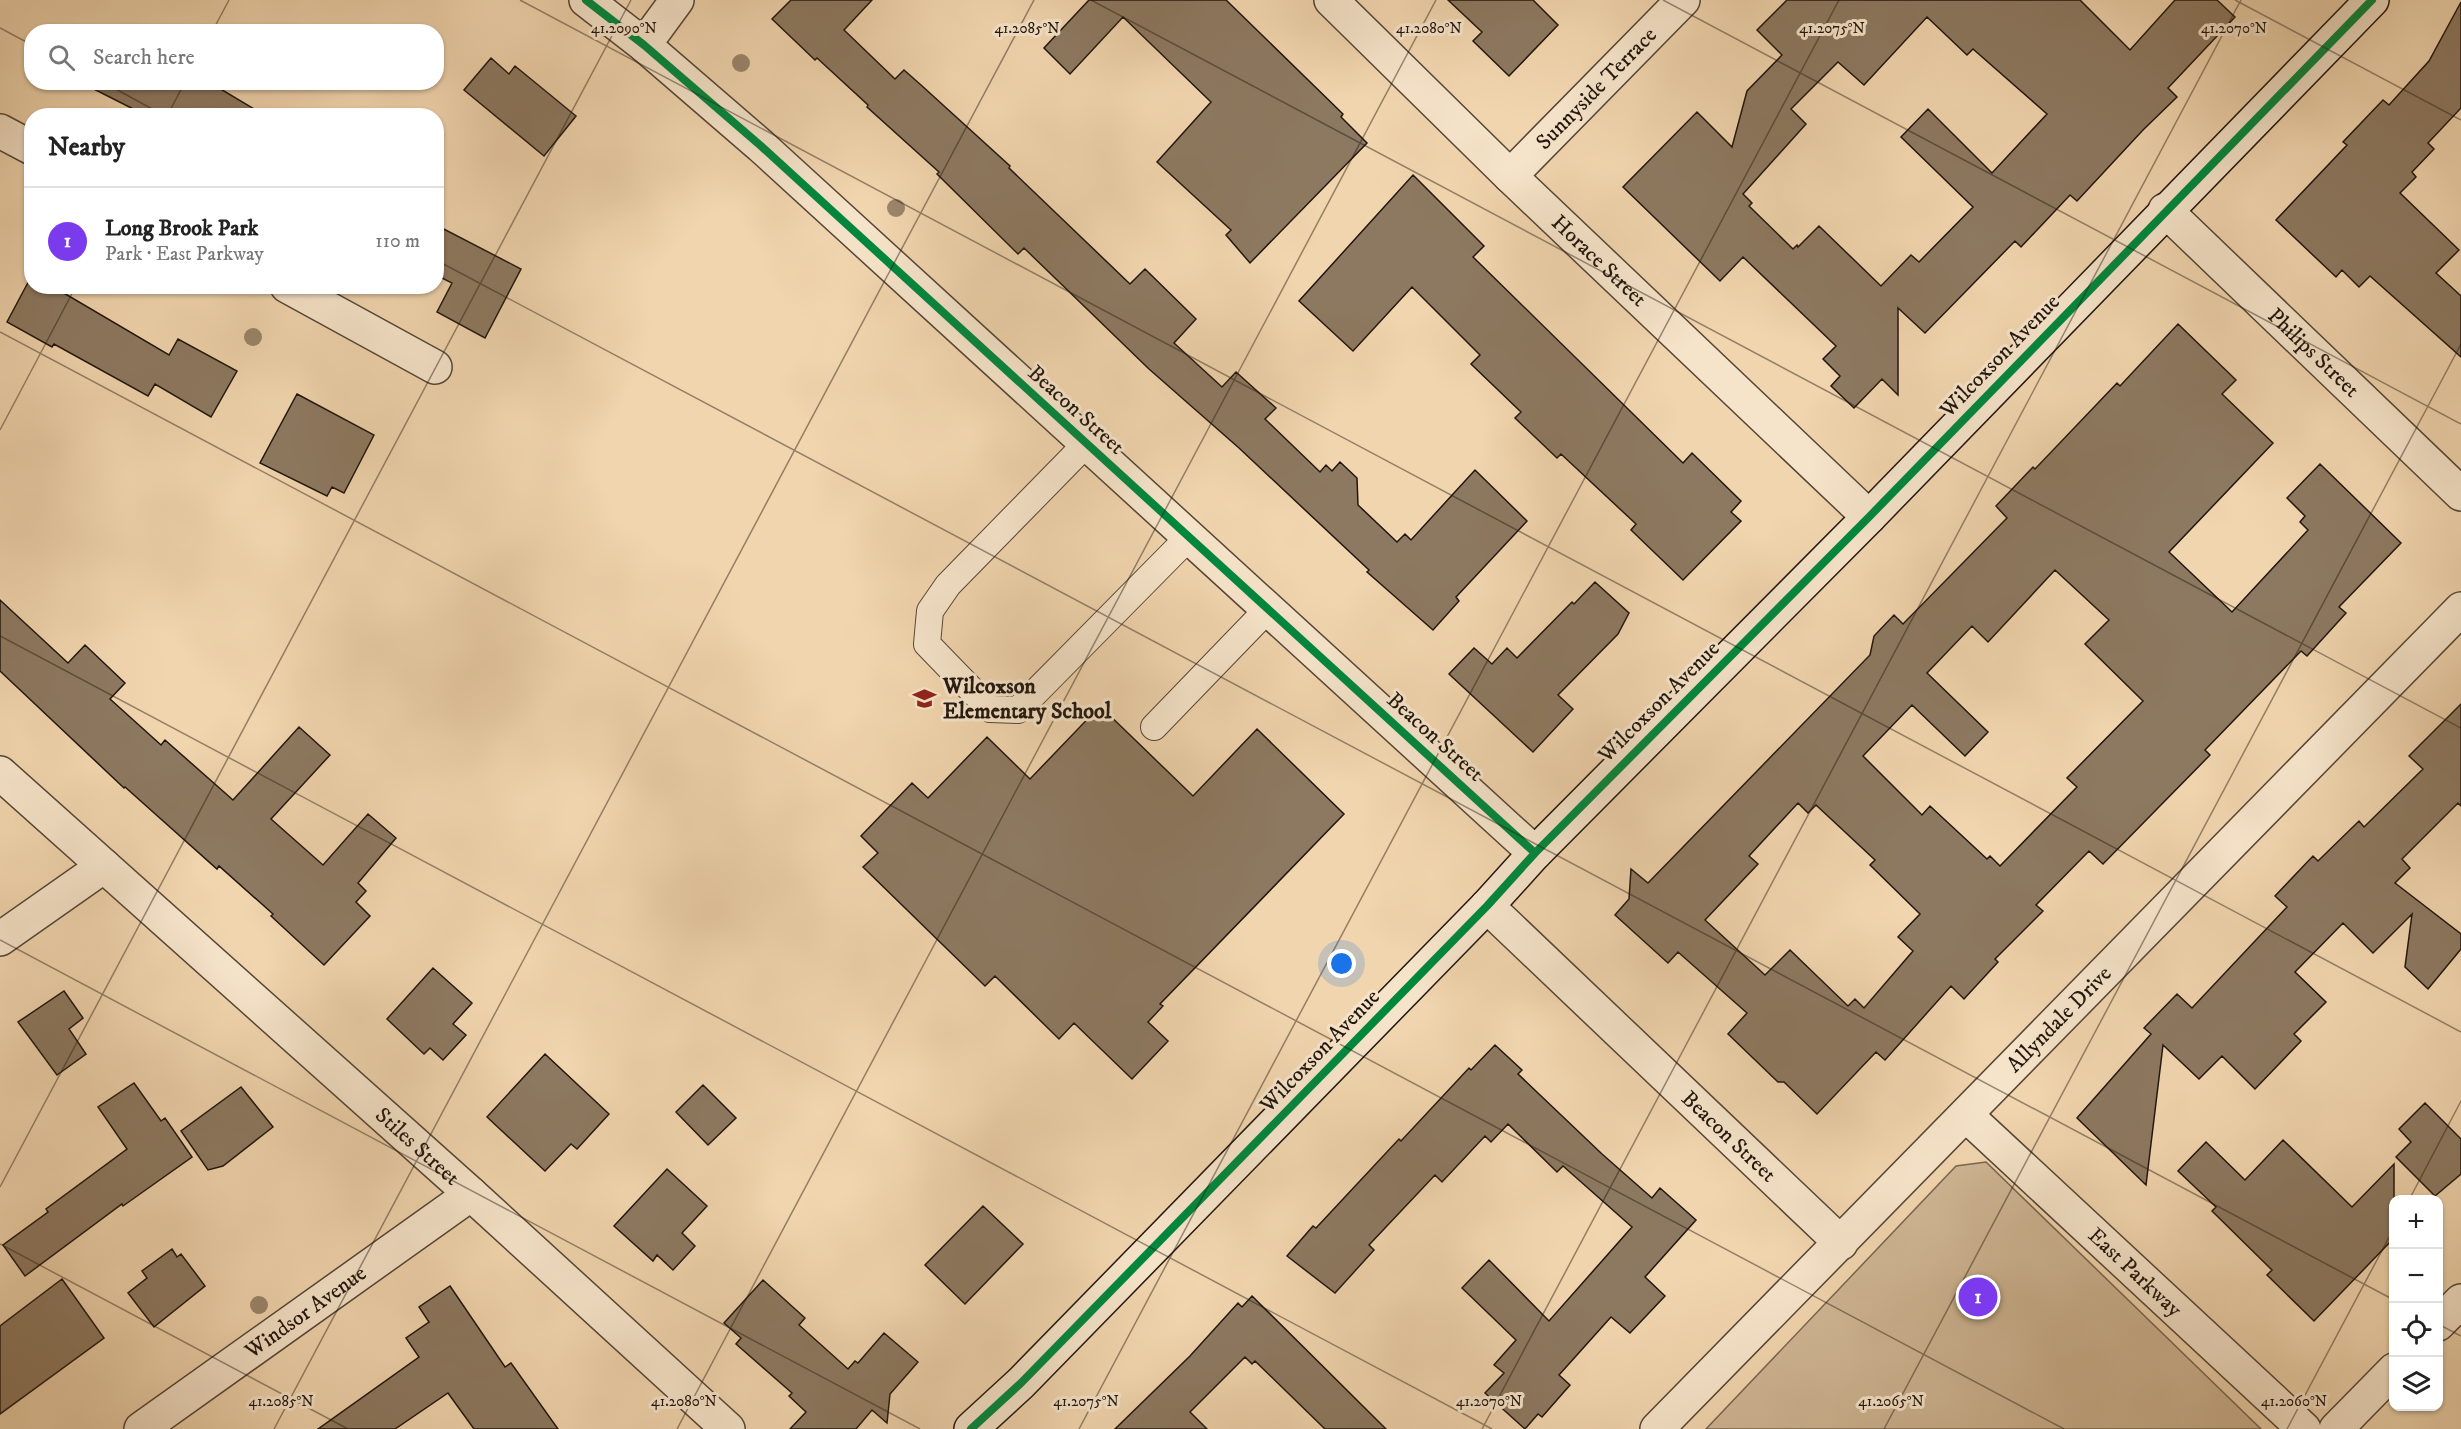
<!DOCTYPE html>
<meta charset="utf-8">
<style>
:root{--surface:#fff;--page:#f2f2f2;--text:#222;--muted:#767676;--line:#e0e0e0;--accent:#7c3aed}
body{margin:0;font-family:"IM FELL DW Pica",serif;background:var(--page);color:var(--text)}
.controls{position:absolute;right:18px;bottom:18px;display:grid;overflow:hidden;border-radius:12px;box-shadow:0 2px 4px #0004}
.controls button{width:54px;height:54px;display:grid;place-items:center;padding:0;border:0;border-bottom:2px solid var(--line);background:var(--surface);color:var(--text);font:30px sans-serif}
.you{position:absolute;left:1342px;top:964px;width:21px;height:21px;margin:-15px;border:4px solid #fff;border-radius:50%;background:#1a73e8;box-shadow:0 0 0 9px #1a73e833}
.badge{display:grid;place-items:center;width:39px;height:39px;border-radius:50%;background:var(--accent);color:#fff;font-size:20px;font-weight:700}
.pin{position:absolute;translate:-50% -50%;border:3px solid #fff;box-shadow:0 2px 6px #0006}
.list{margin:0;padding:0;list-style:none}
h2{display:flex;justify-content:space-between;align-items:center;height:78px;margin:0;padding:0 24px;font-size:26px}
h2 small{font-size:20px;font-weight:400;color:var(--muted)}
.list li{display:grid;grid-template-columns:39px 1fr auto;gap:18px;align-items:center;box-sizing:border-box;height:108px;padding:0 24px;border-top:2px solid var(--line)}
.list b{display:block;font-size:22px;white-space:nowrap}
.list p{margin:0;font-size:20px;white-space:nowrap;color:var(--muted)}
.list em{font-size:20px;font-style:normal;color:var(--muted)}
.icon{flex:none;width:33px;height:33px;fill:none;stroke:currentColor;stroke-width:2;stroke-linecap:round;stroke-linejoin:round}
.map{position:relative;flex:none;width:2461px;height:1429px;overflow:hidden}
.search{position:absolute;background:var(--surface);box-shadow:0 2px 4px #0004;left:24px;top:24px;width:420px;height:66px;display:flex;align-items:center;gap:15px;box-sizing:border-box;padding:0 21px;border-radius:24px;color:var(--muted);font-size:22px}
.panel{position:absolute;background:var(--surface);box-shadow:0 2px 4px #0004;left:24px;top:108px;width:420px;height:186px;border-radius:24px}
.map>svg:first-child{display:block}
.green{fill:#ceb593;stroke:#786650;stroke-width:1.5}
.building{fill:#8d7961;stroke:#21160e;stroke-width:1.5;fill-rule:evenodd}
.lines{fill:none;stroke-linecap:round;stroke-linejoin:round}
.lane-casing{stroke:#554636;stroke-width:28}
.street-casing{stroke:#554636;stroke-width:36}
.secondary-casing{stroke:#21160e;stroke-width:36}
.lane{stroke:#f6e4ca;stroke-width:26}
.street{stroke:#f6e4ca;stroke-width:33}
.secondary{stroke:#f6e4ca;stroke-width:33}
.cycleway-casing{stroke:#f6e4ca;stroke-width:11}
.cycleway{stroke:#00873e;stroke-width:8}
.tree{fill:#9b866c}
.ticks{fill:none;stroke:#21160e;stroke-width:1.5;stroke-opacity:0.45}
.labels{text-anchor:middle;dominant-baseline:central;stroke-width:6;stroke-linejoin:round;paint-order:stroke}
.street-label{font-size:22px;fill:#21160e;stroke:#f6e4ca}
.poi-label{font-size:22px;font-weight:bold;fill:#21160e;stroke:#f6e4ca;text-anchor:start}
.ticks-label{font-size:15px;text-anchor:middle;fill:#21160e;stroke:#f6e4ca;stroke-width:6;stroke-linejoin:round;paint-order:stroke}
</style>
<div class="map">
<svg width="2461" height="1429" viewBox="0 0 2461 1429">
<rect width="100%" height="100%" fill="#f1d5ae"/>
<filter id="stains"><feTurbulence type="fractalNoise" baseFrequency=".00333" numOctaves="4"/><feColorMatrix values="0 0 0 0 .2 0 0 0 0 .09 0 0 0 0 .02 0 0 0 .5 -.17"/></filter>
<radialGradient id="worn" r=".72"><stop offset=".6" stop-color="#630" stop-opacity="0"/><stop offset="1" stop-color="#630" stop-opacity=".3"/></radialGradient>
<path class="green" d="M1986,1162l275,267h-555l250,-263z"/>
<path class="building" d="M791,0h81l-28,30 51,49 9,-9 17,15 89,81 -1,2 121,116 15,-15 51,50 -22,24 48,44 14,-15 40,36 -11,11 55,53 6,-7 6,6 8,-9 17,16 1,27 39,37 8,-8 6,6 64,-70 52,51 -71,76 3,4 -26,29 -66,-58 2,-2 -130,-122 -90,-79 -125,-121 -6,6 -81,-80 2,-2 -72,-65 1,-2 -51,-47 -2,2 -43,-41z
M1089,0h137l117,114 -2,3 26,26 -117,120 -24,-28 5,-5 -74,-68 54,-60 -88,-85 -53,57 -26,-26z
M1448,0h85l25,25 -49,51 -36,-35 9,-9z
M1787,0h293l50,50 45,-50h42l18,17 -67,71 9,9 -34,33 -66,71 -7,-6 -49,52 -6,-6 -90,92 -27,-25v87l-16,-16 -28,29 -23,-22 9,-10 -17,-17 13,-13 -93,-89 -23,24 -97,-94 74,-75 35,35 15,-56 35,-36 -25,-25zM1927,17l40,38 6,-6 74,65 -55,59 -64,-64 -27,28 72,70 -54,55 -8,-7 -30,31 -62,-60 -21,21 -1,-2 -4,4 -44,-43 3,-3 -9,-9 63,-70 -15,-15 47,-47 26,23z
M2461,2v106l-33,35 6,6 -22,23 4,5 -16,16 59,57 -23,23 25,23v61l-91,-81 -11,11 -17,-17 -6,7 -60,-57 71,-75 -4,-3 40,-42 6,5 40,-44z
M491,58l18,16 6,-8 61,50 -32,40 -80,-66z
M80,82h129l57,34h-119z
M1413,175l71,71 -11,11 210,206 9,-10 49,48 -10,11 10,9 -58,59 -52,-50 5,-6 -75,-70 -4,4 -42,-40 6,-6 -50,-48 9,-9 -68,-68 -59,64 -54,-50z
M436,225l85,44 -36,69 -48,-26 15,-29 -16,-8z
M32,275v11h20l117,69 9,-16 59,32 -26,46 -56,-33 -7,12 -94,-52 -2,3 -45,-25z
M2178,324l58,56 -14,14 51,49 -104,109 63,60 76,-82 -8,-8 5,-6 -18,-18 33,-34 81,79 -62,64 7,6 -39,43 -6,-5 -96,99 5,5 -107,109 -14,-13 -53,54 7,6 -48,48 3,3 -34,37 -13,-13 -66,74 -9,-8 -59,62 -33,-32h-6l-50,-48 19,-21 -69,-61 -10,11 -53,-48 14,-16 2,-30 17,14 222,-228 4,-19 20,-21 9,9 104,-106 -11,-12 37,-39 2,2 82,-86 3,3zM2055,570l54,50 -24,24 58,57 -76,77 10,9 -77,79 -10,-10 -3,3 -57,-53 -8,9 -59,-59 49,-51 53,51 23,-24 -61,-59 45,-47 16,16zM1798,803l10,10 8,-8 59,55 -5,5 50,49 -22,23 15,14 -49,57 -9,-9 -7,7 -58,-56 -25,25 -60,-55 53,-56 -9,-8z
M297,394l77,41 -30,58 -12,-6 -5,9 -67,-33z
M1595,582l34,31 -11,21 -60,61 15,14 -40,43 -84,-78 25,-26 18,16 15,-16 10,10 55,-56 2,2z
M0,600l68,63 17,-18 40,38 -15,16 51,46 4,-5 68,60 66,-73 31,28 -59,64 52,46 45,-51 28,24 -38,45 8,8 -10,11 14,14 -46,49 -53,-49 2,-2 -54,-48 -2,3 -92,-82 -1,1 -124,-117z
M2461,704v102l-3,-3 -56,56 8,9 -15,15 66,51v15l-33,40 -23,-22 7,-53 -39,39 -30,-30 -48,49 31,30 -32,32 7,7 -46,48 -33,-33 -23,23 -36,-34 -17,140 -69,-67 74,-84 -7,-6 33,-34 15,14 95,-101 -12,-11 38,-40 5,5 41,-40 5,6 59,-58 -14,-13z
M1100,706l93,90 64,-67 87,85 -184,190 3,2 -15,16 20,19 -36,38 -58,-56 -15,16 -64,-63 -10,10 -122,-119 15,-14 -17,-17 51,-53 16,15 59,-61 43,42z
M433,968l39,35 -19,21 13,11 -23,25 -13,-12 -6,6 -37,-35z
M64,991l19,27 -14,11 17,25 -29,21 -39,-53z
M1495,1045l27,25 -4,4 84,80 50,44 8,-10 36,32 -51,57 20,19 -35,37 -19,-16 -52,58 11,10 -28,32 -4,-3 -13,15 -40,-36 19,-20 -10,-8 22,-25 -54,-52 27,-28 60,61 83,-94 -69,-61 -6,6 -49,-48 -17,18 -6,-6 -43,46 -7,-7 -66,70 5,5 -39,43 -48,-37 26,-30 3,2 83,-89 2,2 68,-73 2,2z
M545,1054l64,60 -32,35 -6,-5 -26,27 -58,-54z
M134,1083l27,38 4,-3 27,39 -69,49 -1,-2 -97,72 -22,-31 45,-33 -2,-3 81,-60 -29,-42z
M703,1085l33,33 -28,27 -32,-33z
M241,1087l32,40 -50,39 -15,4 -27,-39z
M2425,1103l36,36v35l-26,22 -39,-39 15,-15 -12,-13z
M2283,1140l69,67 42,-43v74l-80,83 -47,-46 5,-5 -60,-59 4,-4 -38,-36 28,-29 39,38z
M667,1169l40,37 -25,27 13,13 -22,24 -16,-15 -4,6 -39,-35z
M983,1206l40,38 -58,60 -40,-39z
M172,1249l5,8 4,-3 24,32 -51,41 -26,-34 19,-15 -5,-7z
M62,1279l42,59 -104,76v-88z
M763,1280l42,38 -6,7 49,44 7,-8 3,2 26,-30 34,29 -28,32 -3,29 -15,-13 -16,19h-66l16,-17 -17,-16 3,-3 -56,-49 5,-6 -17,-15z
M450,1286l55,81 6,-4 47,66h-84l-26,-36 -53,36h-77l101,-72 -13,-19 23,-16 -10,-15z
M1252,1296l134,133h-61l-70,-68 -3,3 -7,-7 -55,55 17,17h-92l75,-73 48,-53 4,4z"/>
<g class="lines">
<defs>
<path id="lane" d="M1086,444l-138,141 -18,26 -3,33 63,65 28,1 171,-173
M1154,727l114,-118"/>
<g id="street">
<path d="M586,0l58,45 117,101 774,707"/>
<path id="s1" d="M1331,0l179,176 359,341"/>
<path d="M644,45l33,-45"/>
<path d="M0,131l32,17"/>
<path id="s2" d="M1510,176l173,-176"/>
<path id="s3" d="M2165,210l296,284"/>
<path d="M287,286l148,81"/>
<path id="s4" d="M0,773l471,421 257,235"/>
<path id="s5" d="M1487,906l354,337"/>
<path d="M0,939l104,-73"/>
<path id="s6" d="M1966,1115l338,314"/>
<path d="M2438,1324l23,-23"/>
<path id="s7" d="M141,1429l330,-235"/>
<path id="s8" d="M1657,1429l804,-820"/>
<path d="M2336,1429l58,-59"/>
</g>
<path id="secondary" d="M971,1429l50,-46 466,-477 48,-53 334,-336 503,-517"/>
</defs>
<use href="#lane" class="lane-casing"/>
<use href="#street" class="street-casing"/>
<use href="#secondary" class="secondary-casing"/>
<use href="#lane" class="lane"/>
<use href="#street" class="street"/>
<use href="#secondary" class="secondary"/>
<defs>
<path id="cycleway" d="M586,0l58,45 117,101 774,707
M971,1429l50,-46 466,-477 48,-53 334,-336 503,-517"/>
</defs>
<use href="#cycleway" class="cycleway-casing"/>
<use href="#cycleway" class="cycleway"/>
</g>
<g class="tree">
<circle cx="741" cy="63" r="9"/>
<circle cx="896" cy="208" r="9"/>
<circle cx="253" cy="337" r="9"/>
<circle cx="259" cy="1305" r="9"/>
</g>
<path class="ticks" d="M520,0l1941,1032M1091,0l1370,728M1663,0l798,424M2235,0l226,120M0,28l32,17M212,32l17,-32M103,82l62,34M167,116l18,-34M436,260l1958,1040M0,332l2064,1097M0,430l76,-144M0,636l1492,793M0,940l920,489M0,1187l631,-1187M2409,1200l52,-99M0,1244l348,185M2438,1324l23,12M274,1429l760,-1429M677,1429l759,-1429M1079,1429l760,-1429M1482,1429l759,-1429M1884,1429l577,-1085M2287,1429l107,-201"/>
<defs>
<symbol id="school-bare" viewBox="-9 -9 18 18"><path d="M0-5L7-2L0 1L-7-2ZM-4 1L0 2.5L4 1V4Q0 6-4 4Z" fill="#8f2418" stroke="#f6e4ca" stroke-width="2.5" paint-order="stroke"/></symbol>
</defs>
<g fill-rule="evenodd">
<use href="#school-bare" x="908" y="682" width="33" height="33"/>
</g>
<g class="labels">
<g class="street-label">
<text stroke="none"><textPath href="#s2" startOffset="123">Sunnyside Terrace</textPath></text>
<text stroke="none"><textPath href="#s1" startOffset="374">Horace Street</textPath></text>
<text stroke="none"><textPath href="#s3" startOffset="206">Philips Street</textPath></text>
<text transform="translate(2000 356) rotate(-46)">Wilcoxson Avenue</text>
<text transform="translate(1076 410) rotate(42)">Beacon Street</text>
<text transform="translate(1659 702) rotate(-45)">Wilcoxson Avenue</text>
<text transform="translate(1435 737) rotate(42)">Beacon Street</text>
<text stroke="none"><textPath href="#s8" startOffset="574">Allyndale Drive</textPath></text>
<text transform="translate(1320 1051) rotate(-46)">Wilcoxson Avenue</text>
<text stroke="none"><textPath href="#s5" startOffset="334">Beacon Street</textPath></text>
<text stroke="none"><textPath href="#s4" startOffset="560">Stiles Street</textPath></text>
<text stroke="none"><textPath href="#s6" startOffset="231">East Parkway</textPath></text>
<text stroke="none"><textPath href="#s7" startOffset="202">Windsor Avenue</textPath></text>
</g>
<g class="poi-label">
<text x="943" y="686">Wilcoxson<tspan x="943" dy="25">Elementary School</tspan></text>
</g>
</g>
<g class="ticks-label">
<text x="624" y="33">41.2090°N</text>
<text x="1027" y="33">41.2085°N</text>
<text x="1429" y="33">41.2080°N</text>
<text x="1832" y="33">41.2075°N</text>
<text x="2234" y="33">41.2070°N</text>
<text x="281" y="1406">41.2085°N</text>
<text x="684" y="1406">41.2080°N</text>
<text x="1086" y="1406">41.2075°N</text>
<text x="1489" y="1406">41.2070°N</text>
<text x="1891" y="1406">41.2065°N</text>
<text x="2294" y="1406">41.2060°N</text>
</g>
<rect width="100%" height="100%" filter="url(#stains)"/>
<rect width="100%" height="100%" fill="url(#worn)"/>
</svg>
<div class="controls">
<button>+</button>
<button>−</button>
<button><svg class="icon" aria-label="locate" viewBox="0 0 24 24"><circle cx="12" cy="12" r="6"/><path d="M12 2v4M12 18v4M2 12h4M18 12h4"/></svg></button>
<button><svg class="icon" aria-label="layers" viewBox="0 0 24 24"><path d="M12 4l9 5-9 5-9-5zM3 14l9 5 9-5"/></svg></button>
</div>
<div class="you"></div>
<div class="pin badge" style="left:1978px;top:1297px">1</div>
<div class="search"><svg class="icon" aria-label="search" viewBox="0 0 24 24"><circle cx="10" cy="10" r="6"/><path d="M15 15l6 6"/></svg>Search here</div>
<section class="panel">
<h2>Nearby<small></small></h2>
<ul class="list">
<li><span class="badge">1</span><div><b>Long Brook Park</b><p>Park · East Parkway</p></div><em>110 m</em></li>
</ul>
</section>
</div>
